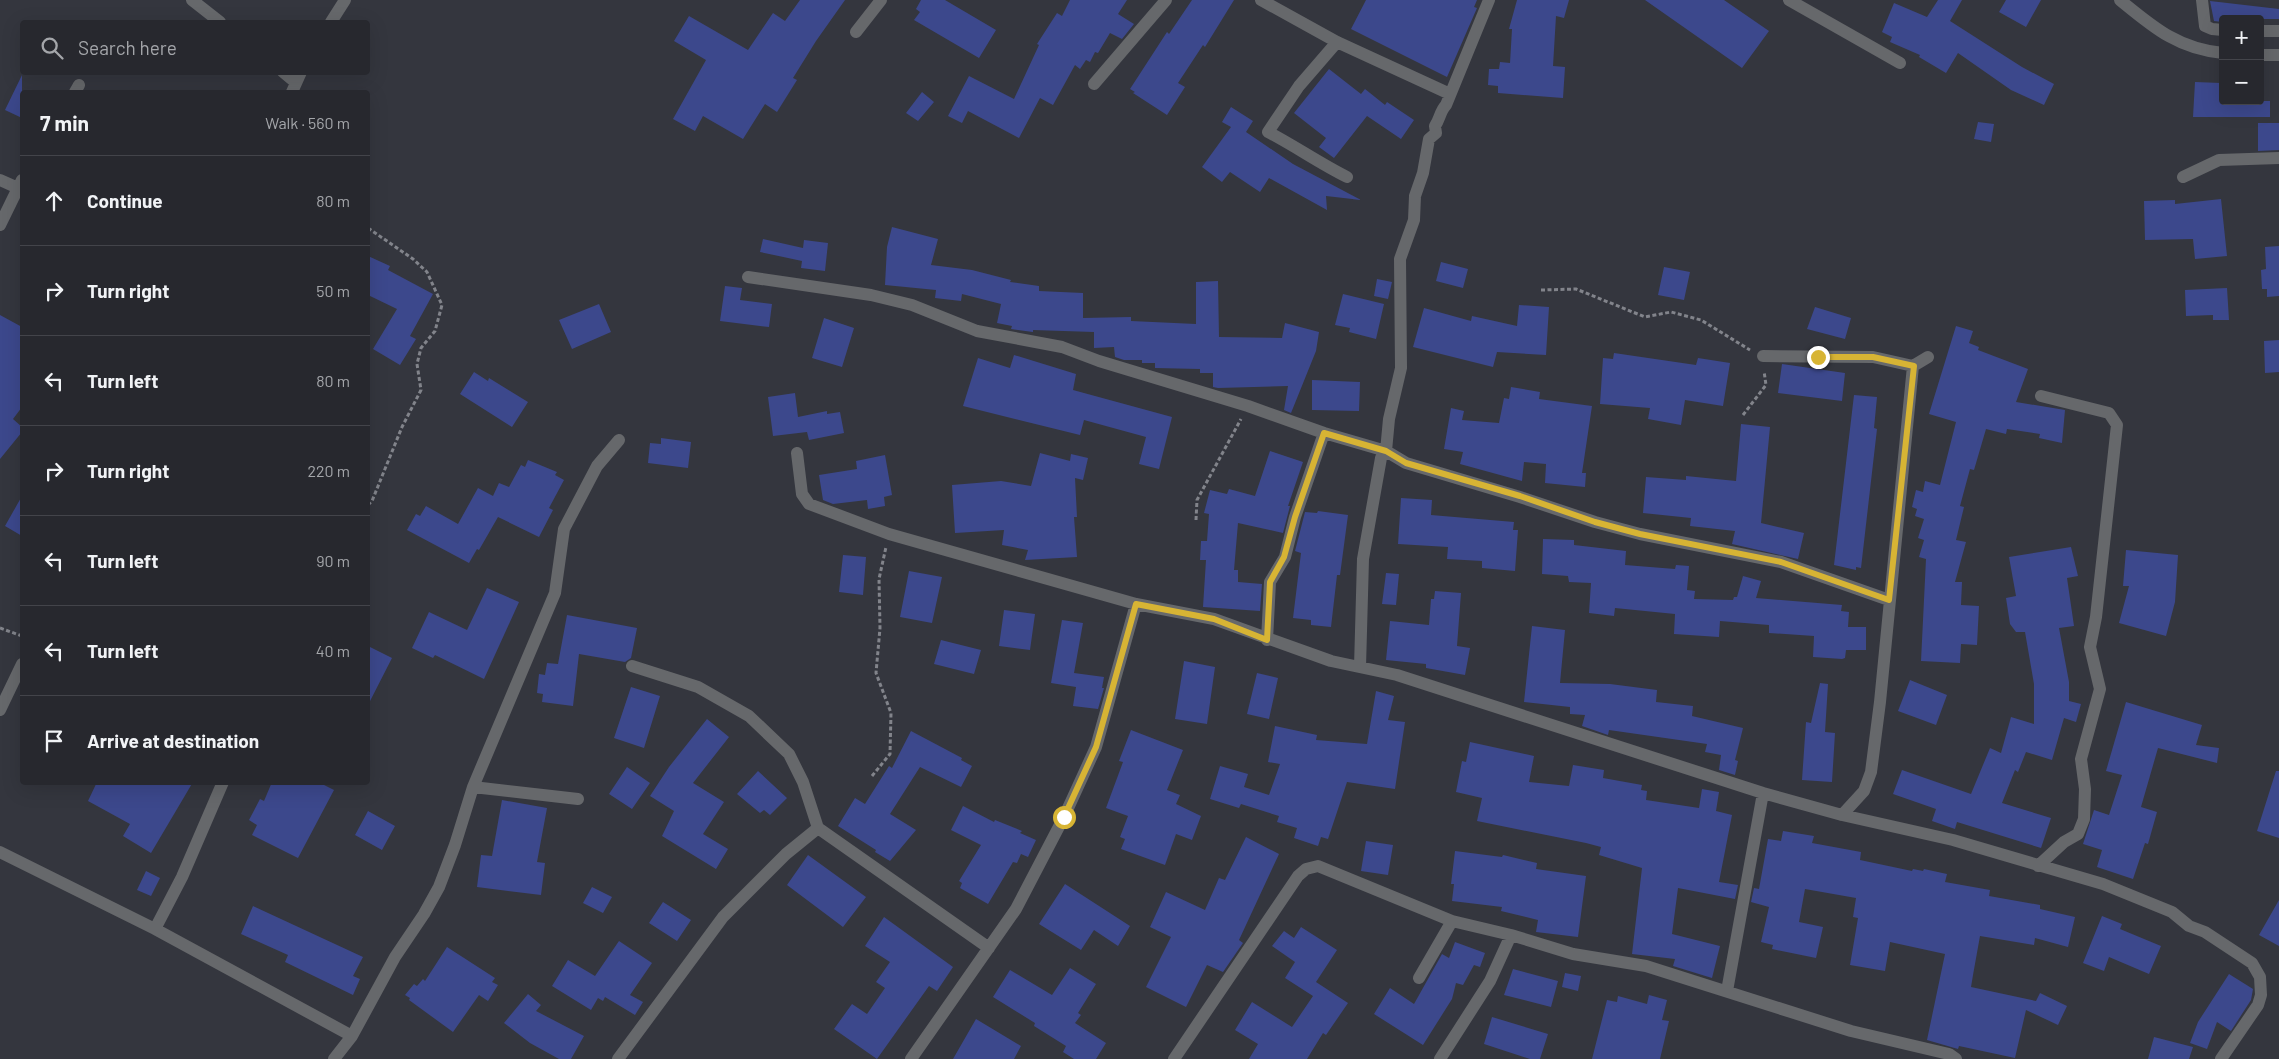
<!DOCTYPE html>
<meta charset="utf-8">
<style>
:root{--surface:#27282e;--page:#2f3036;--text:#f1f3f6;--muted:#a4a6aa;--line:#43444a}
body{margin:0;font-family:Barlow,sans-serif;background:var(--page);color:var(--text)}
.controls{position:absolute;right:15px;top:15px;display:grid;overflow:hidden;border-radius:5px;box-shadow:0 5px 20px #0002}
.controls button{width:45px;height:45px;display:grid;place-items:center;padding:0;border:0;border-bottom:1px solid var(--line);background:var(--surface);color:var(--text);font:25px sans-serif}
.stop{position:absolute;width:15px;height:15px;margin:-11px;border:4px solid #d7b434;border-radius:50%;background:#fff}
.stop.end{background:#d7b434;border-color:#fff;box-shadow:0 1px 5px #0008}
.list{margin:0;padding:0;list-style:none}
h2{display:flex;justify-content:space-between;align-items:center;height:65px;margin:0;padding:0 20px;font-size:21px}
h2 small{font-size:16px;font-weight:400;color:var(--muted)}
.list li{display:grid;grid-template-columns:32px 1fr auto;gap:15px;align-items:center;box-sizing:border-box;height:90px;padding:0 20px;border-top:1px solid var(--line)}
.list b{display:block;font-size:19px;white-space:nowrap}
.list em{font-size:16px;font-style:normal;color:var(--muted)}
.icon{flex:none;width:28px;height:28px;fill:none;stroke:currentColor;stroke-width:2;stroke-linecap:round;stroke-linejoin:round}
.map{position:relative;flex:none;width:2279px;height:1059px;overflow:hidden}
.search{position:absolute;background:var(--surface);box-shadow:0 5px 20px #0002;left:20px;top:20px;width:350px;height:55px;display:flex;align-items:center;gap:12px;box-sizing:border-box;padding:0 18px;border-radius:5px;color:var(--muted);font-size:19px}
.panel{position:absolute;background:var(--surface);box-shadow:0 5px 20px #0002;left:20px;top:90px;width:350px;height:695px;border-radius:5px}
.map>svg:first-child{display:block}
.building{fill:#3c488c}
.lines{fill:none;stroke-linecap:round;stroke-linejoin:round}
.path{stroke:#82848b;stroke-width:3;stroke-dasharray:4 2.5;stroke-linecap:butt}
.minor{stroke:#66686b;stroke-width:12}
.route{stroke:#d7b434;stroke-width:6}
</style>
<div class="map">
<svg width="2279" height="1059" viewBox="0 0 2279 1059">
<rect width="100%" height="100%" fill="#34363e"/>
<path class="building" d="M800,0h45l-29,41 -23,37 4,2 -20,32 -12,-8 -22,35 -40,-23 -8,15 -22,-12 33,-59 -32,-19 15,-25 59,34 25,-37 12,8z
M921,0h24l51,30 -17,28 -65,-38 6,-8 -4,-3z
M1070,0h57l-9,14 16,10 -12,15 -12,-6 -12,20 -3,-1 -5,10 -4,-2 -6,9 -5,-4 -22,40 -13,-7 -21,40 -51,-27 -6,12 -14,-7 21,-40 45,23 25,-54 -2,-1 20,-31 5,3z
M1192,0h42l-29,47 -2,-2 -25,38 7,4 -18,28 -34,-22 2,-1 -5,-3 37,-57 2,2z
M1366,0h111l-3,7 3,1 -30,69 -96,-48z
M1517,0h52l-5,18 -8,-2 -3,50 12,1 -2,31 -65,-5v-7l-10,-1 1,-16h10l1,-7 10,1 2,-34h-3z
M1645,0h79l45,31 -27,37z
M1938,0h24l-12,21 72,46 32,17 -10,21 -33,-15 -53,-37 -12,20 -27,-16 1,-2 -30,-13 2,-5 -10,-5 12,-29 33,14z
M2006,0h35l-15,27 -27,-15z
M2210,1l69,8v10h-56v3l-9,-1z
M1329,69l32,25 4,-5 20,16 2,-3 27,18 -13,19 -34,-23 -33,42 -15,-11 7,-9 -32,-25z
M22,75v43l-17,-8z
M2195,82l26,1 -1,18h50v16h-77z
M922,92l12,10 -16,19 -12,-8z
M1231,107l22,14 -7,11 47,32 68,36 -35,-4 1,14 -58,-32 -9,14 -30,-20 -8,10 -20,-15 29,-40 -9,-5z
M1978,122l16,2 -3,18 -17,-3z
M2258,123h21v27l-21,1z
M2221,199l6,57 -32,3 -2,-20 -48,1 -1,-39 31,-1v4z
M892,227l46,12 -7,26 41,5 39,10 -1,2 29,4v5l44,2v25l48,-1v4l65,3v-42l22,-1 1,56 63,1 3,-15 34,9 -3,19 -25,62 -7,-3 4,-24 -70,2 -5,-1v-14h-13v-4l-45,-1v-5h-13v-3h-18l-9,-3 -1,-10 -20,1v-16l-61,-2v2l-22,-3 1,-3 -15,-3 4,-19 -39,-10 -1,7 -26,-3 1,-8 -51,-5 2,-38z
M763,239l40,9 1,-8 24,3 -3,28 -24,-3 1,-7 -42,-9z
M2279,246v50l-12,1v-8h-5l-1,-19 5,-1 -1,-22z
M368,256l22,10 -2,4 45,24 -23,42 6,3 -16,26 -27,-16 24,-40 -29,-14z
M1441,262l27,7 -5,19 -27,-7z
M1664,267l26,5 -6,28 -26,-5z
M1377,279l15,3 -4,17 -14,-3z
M725,286l17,2 -2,12 32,4 -3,23 -49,-6z
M2227,288l2,32h-16v-5l-27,1 -1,-26z
M1343,294l41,10 -8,35 -27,-7 1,-4 -15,-3z
M599,304l12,28 -39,17 -13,-29z
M1519,305l30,2 -3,48 -49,-3 -4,15 -80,-20 11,-39 47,13 1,-5 45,10z
M1815,307l36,11 -6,21 -38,-10z
M0,315l22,12v80l-9,12 9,8v5l-22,27z
M824,318l30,10 -12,39 -30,-9z
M1956,326l17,5 -4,12 10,4 -1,3 50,19 -12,33 49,8 -3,33 -23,-5 1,-4 -33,-5 -1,5 -20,-5 -12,41 -4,-1 -10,37 4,1 -8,33 10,2 -11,40h7l-1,23 18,1 -2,39 -16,-1 -1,19 -39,-2 5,-102 -7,-2 5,-17 -6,-2 6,-19 -9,-3 2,-7 -5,-2 4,-17 7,2 2,-11 15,4 16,-63 -27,-8z
M2279,340v32l-14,1 -1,-32z
M1614,353l82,12 2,-7 32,5 -7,43 -38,-6 -4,25 -33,-6 2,-11 -50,-4 3,-46 10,1z
M1014,355l62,19 -3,16 99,27 -13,52 -20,-5 7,-27 -62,-17 -4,15 -117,-29 15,-48 32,10z
M1782,364l63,9 -3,28 -64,-8z
M474,372l14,9 1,-3 39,24 -16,25 -52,-33z
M1312,380l48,2 -1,29 -47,-1z
M1511,387l29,5 -1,7 53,7 -10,67h4l-1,14 -40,-4 1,-19 -22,-2 -2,19 -62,-17 3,-12 -19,-3 7,-41 13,3 -2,9 37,3 5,-25 5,1z
M795,393l3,24 29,-6v3l13,-2 4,21 -35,7 -2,-8 -34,4 -5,-39z
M1854,395l23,2 -3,31 3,1 -16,139 -5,-1v3l-22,-5z
M1741,424l29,3 -9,96 43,10 -6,26 -66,-15 3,-13 -45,-5 1,-8 -48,-5 3,-36 40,3v-4l50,5z
M661,438l30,4 -3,26 -40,-5 2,-20 11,1z
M1270,451l33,11 -15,44h2l-7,27 -45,-10 -4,47h4v12l24,2 -2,27 -57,-4 3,-47h-6l1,-19h6l2,-27 -5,-1 6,-23 17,4 2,-5 26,7z
M1040,453l30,8 1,-7 17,4 -5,22 -8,-2 2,39h-3l3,40 -52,3 3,-10 -26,-5 2,-15 -49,3 -3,-48 49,-4 30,5z
M885,455l7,40 -8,2 1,9 -17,3 -1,-9 -34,4 -10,-4 -4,-25 38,-6 -1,-8z
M528,460l29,12 -2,3 9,5 -15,28 4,2 -14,27 -41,-20 -19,33 -2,-1 -8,14 -62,-33 9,-16 4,2 6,-10 32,18 20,-36 15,8 6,-13 10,4 12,-22 4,2z
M22,496v40l-17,-10z
M1401,498l31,2 -1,15 83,7 -1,8h5l-3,41 -33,-3v-7l-35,-2 1,-12 -50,-3z
M1318,511l30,4 -8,60h-3l-6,52 -20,-2v-5l-18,-2 8,-65 -6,-2 10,-39 12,1z
M1543,539l31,1v5l52,6 -1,14 50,4 1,-4 13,1 -2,24 8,1 -1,8 39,1 1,-3h3l6,-21 18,5 -5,17 86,7 -1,6 8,1 -1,15h18v23h-20l-1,8 -3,1 -29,-2 1,-21 -45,-3v-8l-49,-4 -1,16 -45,-3 1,-20 -60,-6 -1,8 -25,-3 2,-30 -22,-1 -1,-6 -26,-2z
M2071,547l7,29 -11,2 7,48 -15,2 10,54v19l12,3 -5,18 -12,-4 -12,42 -26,-8 -8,20 -3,-2 -13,33 49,15 -10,30 -84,-26 -2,7 -23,-8 4,-12 -43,-15 9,-24 69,24 19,-46 11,5 10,-36 23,7v-40l-9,-52h-9l-6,-8 -4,-26 10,-2 -7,-39z
M2126,550l52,5 -3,47 -9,34 -47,-13 10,-37h-6z
M843,555l23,2 -3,38 -24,-3z
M909,571l33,6 -10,46 -32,-6z
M1386,573l13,1 -3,31 -14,-1z
M487,588l32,14 -35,77 -49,-24 -2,3 -21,-10 17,-36 38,18z
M1435,591l26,2 -4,53 13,2 -5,27 -39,-7v-4l-40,-4 4,-39 39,4 2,-26h3z
M1004,610l31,4 -5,36 -31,-4z
M567,615l70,13 -6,30 -6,4 -46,-8 -6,52 -31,-4 1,-8 -6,-1 2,-19 6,1 2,-12 11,1z
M1062,620l21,3 -9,50 30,4 -2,11h2l-6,21 -25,-3 3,-19 -25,-4z
M1532,626l33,4 -5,53 50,1 47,6 -1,12 37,4 -1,10 51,12 -8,32 3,1 -3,14 -16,-5 2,-15 -16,-3 2,-8 -98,-14 -1,5 -26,-9 3,-11 -15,-1v-7l-46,-5z
M941,640l40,10 -7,24 -40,-10z
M368,646l24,12 -24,47z
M1184,661l31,6 -8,57 -32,-5z
M1257,673l21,5 -9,41 -22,-5z
M1910,680l37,15 -11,30 -38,-14z
M1820,683l8,1 -3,48 10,1 -3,49 -30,-2 4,-58 5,1z
M631,687l29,9 -16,52 -30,-10z
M1376,691l18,5 -6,24 17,2 -10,67 -48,-7 -19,57 -7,-2 -3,9 -24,-8 3,-10 -20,-6 2,-6 -38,-12 -2,4 -29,-9 10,-33 28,8 -4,13 25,8 11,-31 -12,-2 7,-36 42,9 -1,5 51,4z
M2126,702l76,23 -6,20 23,3 -2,15 -59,-15 -17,59 16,5 -9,32 -3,-1 -12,36 -36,-12 5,-17 -19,-6 11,-34 15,5 13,-40 -16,-4z
M707,719l22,18 -36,46 31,19 -21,32 25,15 -12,20 -54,-33 12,-25 -24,-15 19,-29z
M1131,730l52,20 -16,40 13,5 -4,9 25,12 -9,24 -16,-6 -11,31 -44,-16 4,-10 -5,-2 8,-21 -22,-8 17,-46 -4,-1z
M911,731l51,27 -1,2 11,6 -11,21 -41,-20 -30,47 26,16 -26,31 -15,-9 1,-2 -38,-24 17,-28 10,6 24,-38 3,2z
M1470,742l64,14 -5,26 40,4 4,-21 31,5 -1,8 39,7 -1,5 6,1 -1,9 53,8 3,-19 17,3 -3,19 16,4 -13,67 19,3 -3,14 -57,-11 -6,46 48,12 -8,32 -39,-12 2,-7 -43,-5 10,-86 -43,-13 2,-8 -15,-4 -109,-22 5,-23 -26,-6 6,-31 4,1z
M627,767l23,16 -18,26 -23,-15z
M758,771l29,27 -17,17 -6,-5 -4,3 -23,-19z
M2276,771h3v67l-22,-7z
M97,782h96l-42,71 -28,-17 7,-12 -42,-23z
M272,782h46l16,8 -36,68 -46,-23 5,-10 -8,-5 11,-21 4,2z
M502,800l45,8 -10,54 8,1 -4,32 -64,-8 4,-32 11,1z
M963,806l31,16 1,-2 27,11 -2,2 16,7 -8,17 -7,-3 -4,9 -4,-1 -25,42 -28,-16 2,-5 -3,-2 22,-36 -30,-15z
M368,811l27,15 -13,24 -27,-15z
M1783,831l31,5 -2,7 49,9 -1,8 52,11 1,-2 10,2 1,-2 23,5 -2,8 45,8 -1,6 51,9v4l35,8 -7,30 -33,-9 -1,7 -54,-9 -7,39 -2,12 65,14 4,-8 27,13 -9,19 -32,-15 -11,48 -56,-12 -1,3 -31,-9 18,-86 -55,-12 -5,29 -35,-6 8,-47 -5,-1 3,-19 -51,-9 -6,33 24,5 -7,31 -44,-9 1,-4 -12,-3 8,-35 -18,-5 3,-14 5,1 9,-50 13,2z
M1246,837l33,17 -40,86 4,3 -20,29 -16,-7 -21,42 -40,-20 25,-50 -21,-10 16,-35 39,18 14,-32 6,2z
M1366,841l27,4 -5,30 -27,-4z
M1455,851l47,6 1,-2 34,8 -1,6 50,7 -8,61 -42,-5 2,-12 -37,-9 1,-4 -50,-6 2,-17h-3z
M808,855l58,42 -23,30 -56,-42z
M146,871l14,7 -9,18 -14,-6z
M1065,884l65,42 -12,20 -24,-16 -13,20 -42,-26z
M592,887l20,10 -9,16 -20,-10z
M2279,900v46l-20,-11z
M663,902l28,18 -14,21 -28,-18z
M253,906l110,51 -10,19 7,3 -7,16 -68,-33 3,-7 -47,-21z
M2102,916l20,8 -2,5 41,17 -12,28 -40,-17 -5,14 -21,-8z
M884,917l69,50 -16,24 -8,-5 -52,73 -43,-30 18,-25 15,10 18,-26 -9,-6 14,-20 -25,-16z
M1301,927l36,23 -21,32 32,21 -22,32 -3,-2 -16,26h-58l9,-15 -23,-14 17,-28 40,25 21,-31 -28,-18 10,-16 -23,-16 12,-15 10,7z
M619,941l33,22 -22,32 13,7 -8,13 -30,-18 -2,4 -5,-3 -7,12 -39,-24 16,-26 27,16z
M1455,942l30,11 -5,14 -6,-2 -11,20 -7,-2 -4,16 -29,46 -49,-31 16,-26 24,16 28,-50 7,4z
M447,947l48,31 -3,4 6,3 -10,16 -9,-6 -26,37 -44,-32 1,-2 -5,-3 9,-11 3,2 6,-7 2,2z
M1070,968l26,16 -18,29 3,2 -6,8 31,20 -10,16h-22l-11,-7 3,-6 -32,-20 1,-3 -42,-26 17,-27 42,25z
M1513,969l45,12 -7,26 -47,-12z
M1565,973l16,3 -3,15 -16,-4z
M2229,974l24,15 -2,11 -20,31 -14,-9 -10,27 -17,-6 8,-21z
M528,994l13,11 -5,6 48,25 -13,23h-12l-29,-16 -26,-20z
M1649,995l18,5 -5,20 7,1 -9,38h-68l15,-59 10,2 1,-6 29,8z
M1492,1017l56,17 -8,25h-10l-46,-15z
M976,1019l45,27 -7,13h-61z
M2154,1037l39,10 -4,12h-41z"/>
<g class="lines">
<path class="path" d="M368,228l45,31 14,13 15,33 -7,26 -14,17 -4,16 4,26 -19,37 -30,74 -4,4
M1541,290l35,-1 69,28 26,-5 30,8 49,30
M1743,415l23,-30 -2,-14
M1196,520l1,-20 44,-81
M0,628l22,8
M872,776l18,-22 1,-41 -15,-40 4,-45 -1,-49 7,-32"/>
<path class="minor" d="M192,0l28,22
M1261,0l76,42 113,52
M1789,0l111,63
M2120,0c33,27 58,49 103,53
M2202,0l3,26 7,3 11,1
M331,22l14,-22
M2260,31h19
M856,32l25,-32
M1337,42l-38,44 -31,46c27,14 51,31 79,45
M2260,55h19
M283,72l12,10
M1094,84l72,-84
M75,92l4,-7
M292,92l9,-20
M2183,177l36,-17 60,-2
M0,180l18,8
M0,225l22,-45
M748,277l123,18 41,10 65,26 85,16 37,14 149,45 76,27 62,18 20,12 114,34 75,25 45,12 141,28 108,38
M1763,356l110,1 40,9 15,-9
M797,453l5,41 7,10 80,30 247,70 78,15 117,42 66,14 366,118 79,22 111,25 150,44 69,28 17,14 16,6 47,31 8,14 1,18 -3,10 -37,54
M1267,640l3,-58 15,-25 10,-40 29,-84
M632,666l66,21 51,29 40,38 14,28 15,46 171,120
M1360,667l3,-108 18,-101 5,-7 3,-32 12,-51 -1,-109 14,-39 1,-24 8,-23 6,-34 7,-6 -1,-7c5,-7 5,-15 11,-21l43,-105
M0,710l22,-46
M473,787l105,12
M1842,815l22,-24 7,-19 9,-70 33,-336
M0,852l155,77 197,107
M2038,866l26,-24 14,-8 6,-15 1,-30 -4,-30 19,-70 -10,-42 6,-30 21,-192 -8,-12 -68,-17
M155,929l27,-52 41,-95
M1419,978l33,-57
M1727,991l36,-198
M334,1059l18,-23 43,-79 29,-43 15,-27 16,-42 18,-58 82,-194 9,-64 33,-63 22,-26
M618,1059l105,-142 63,-63 32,-26
M911,1059l105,-150 48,-92 32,-70 40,-143
M1174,1059l124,-183 8,-7 12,-3 134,55 59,14 62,19 73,12 205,65 98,23 7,5
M1440,1059l50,-78 21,-46"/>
</g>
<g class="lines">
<path class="route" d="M1064,817l32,-70 40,-143 78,15 53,21 3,-58 14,-25 11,-40 29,-84 62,18 20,12 114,33 75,26 45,12 141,28 108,38 25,-234 -41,-9h-55"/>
</g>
</svg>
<div class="controls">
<button>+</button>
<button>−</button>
</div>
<div class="stop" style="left:1064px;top:817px"></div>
<div class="stop end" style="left:1818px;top:357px"></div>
<div class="search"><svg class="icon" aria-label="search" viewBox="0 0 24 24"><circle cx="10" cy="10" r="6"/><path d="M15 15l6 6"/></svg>Search here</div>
<section class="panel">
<h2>7 min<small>Walk · 560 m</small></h2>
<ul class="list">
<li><svg class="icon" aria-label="ahead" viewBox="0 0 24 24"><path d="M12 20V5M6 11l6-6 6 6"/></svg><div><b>Continue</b></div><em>80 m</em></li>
<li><svg class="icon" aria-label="right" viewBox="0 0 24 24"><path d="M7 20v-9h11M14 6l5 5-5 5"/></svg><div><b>Turn right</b></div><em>50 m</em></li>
<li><svg class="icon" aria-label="left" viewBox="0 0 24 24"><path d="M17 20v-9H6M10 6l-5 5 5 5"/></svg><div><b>Turn left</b></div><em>80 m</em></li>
<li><svg class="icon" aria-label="right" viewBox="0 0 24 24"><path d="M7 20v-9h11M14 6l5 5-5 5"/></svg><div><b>Turn right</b></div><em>220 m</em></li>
<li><svg class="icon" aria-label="left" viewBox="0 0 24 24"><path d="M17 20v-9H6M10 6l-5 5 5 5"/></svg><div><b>Turn left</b></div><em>90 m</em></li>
<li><svg class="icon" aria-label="left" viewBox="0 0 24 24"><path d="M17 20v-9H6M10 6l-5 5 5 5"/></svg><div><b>Turn left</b></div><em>40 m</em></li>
<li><svg class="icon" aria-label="arrive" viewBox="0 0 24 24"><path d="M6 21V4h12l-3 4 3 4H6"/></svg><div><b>Arrive at destination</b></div></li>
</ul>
</section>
</div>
